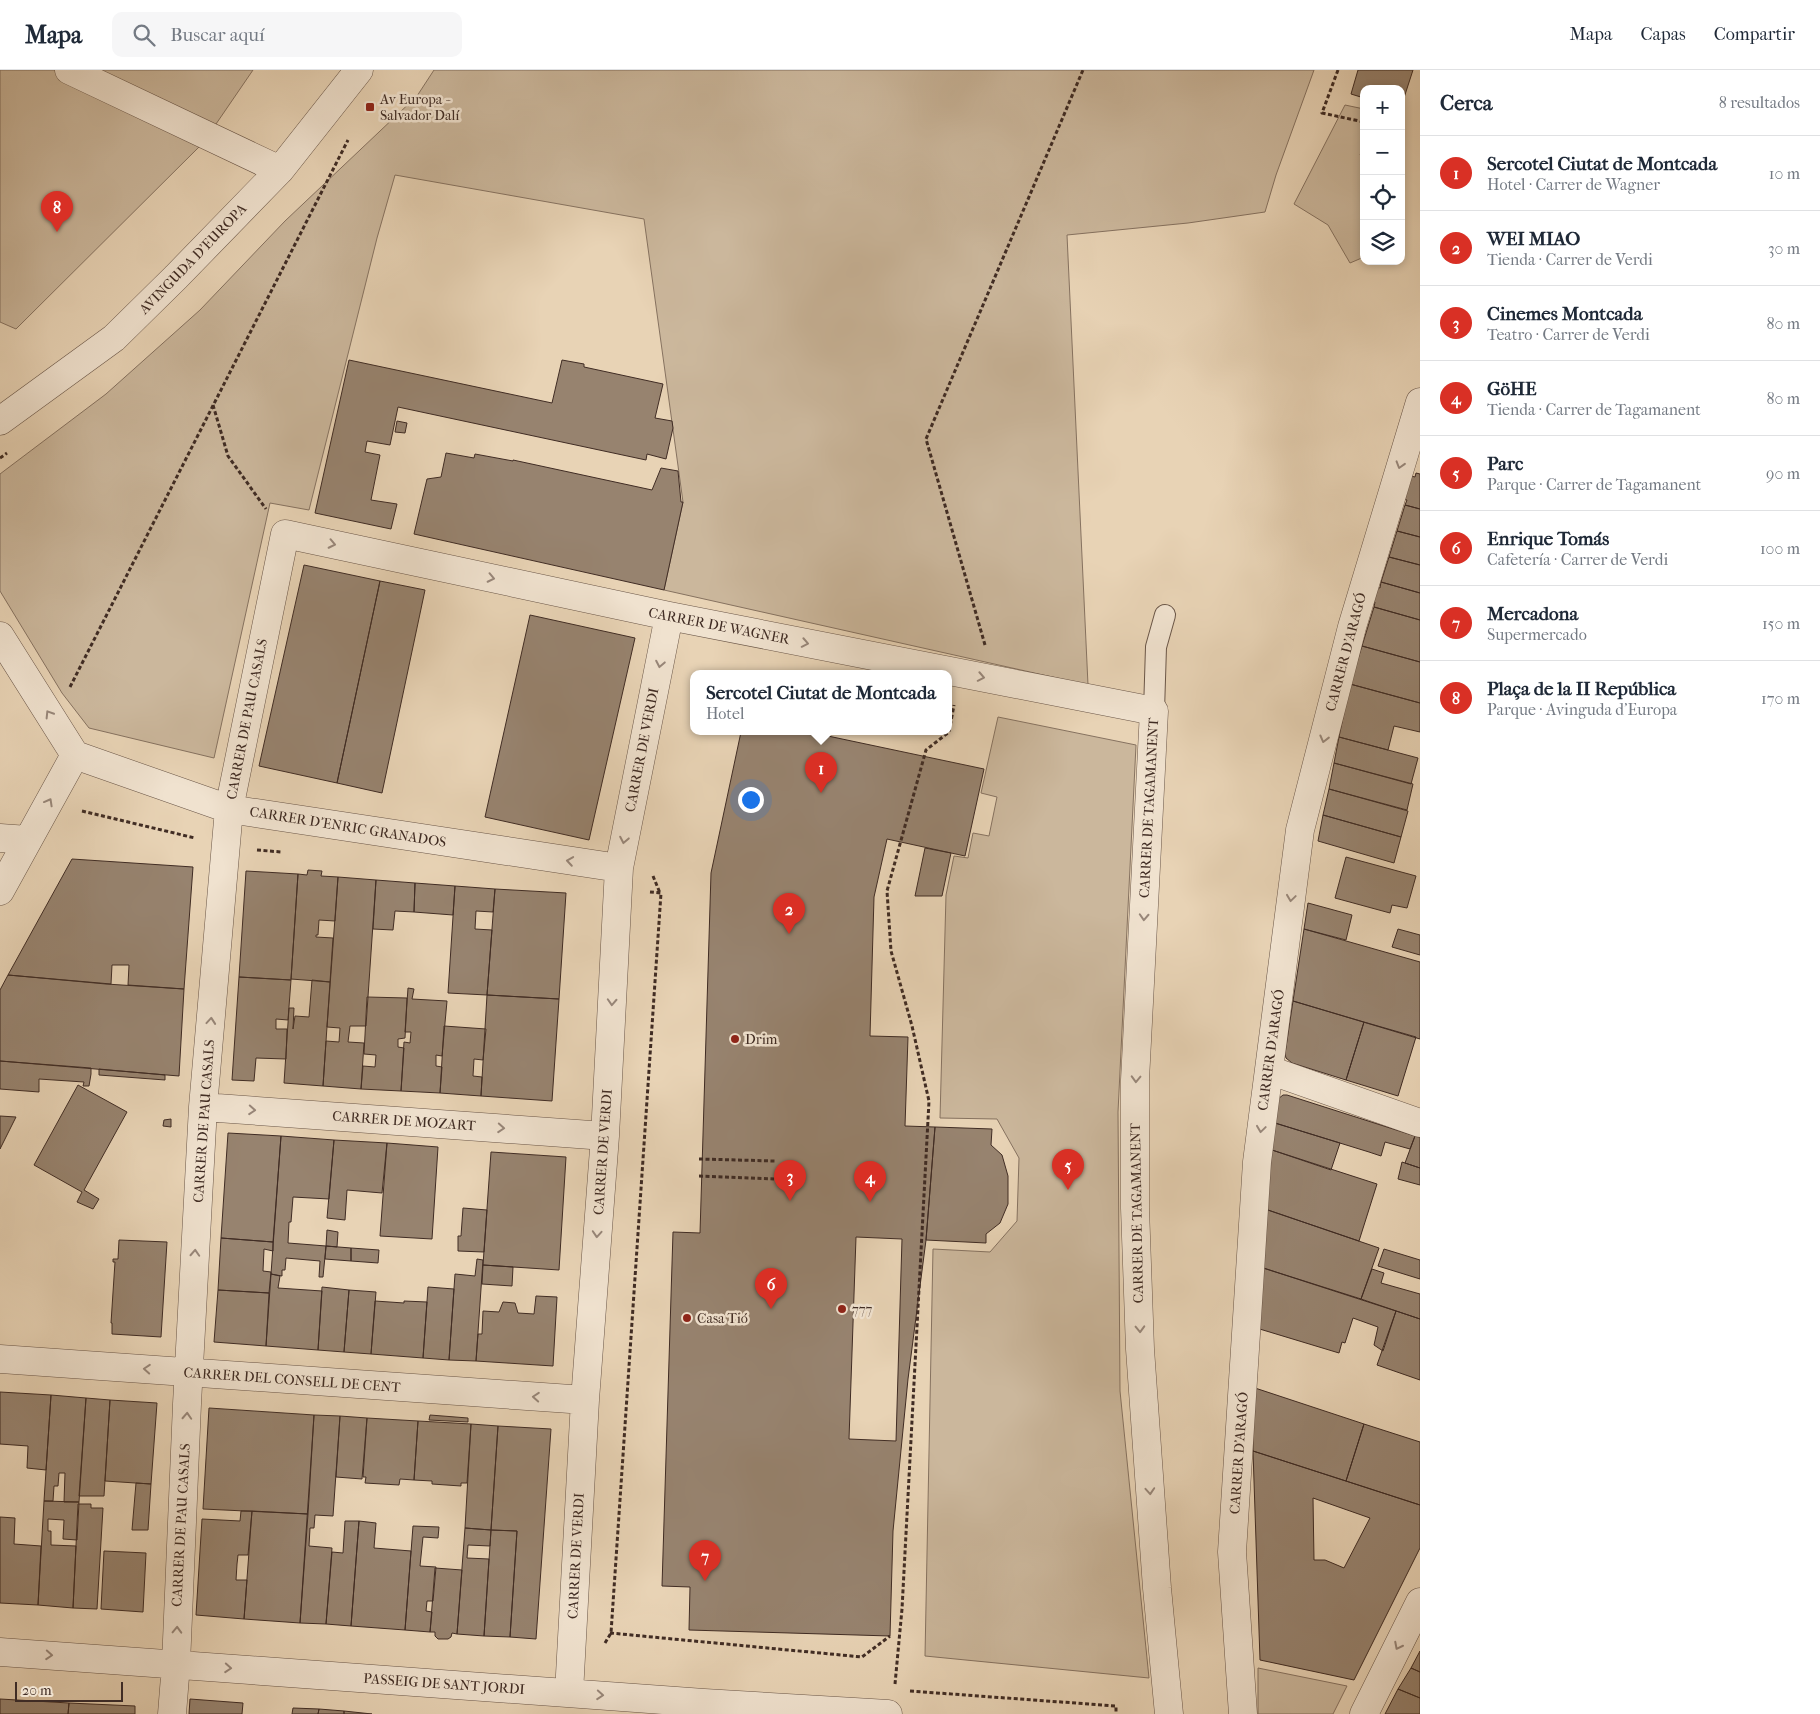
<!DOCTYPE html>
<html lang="es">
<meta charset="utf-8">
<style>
:root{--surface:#fff;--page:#f6f6f7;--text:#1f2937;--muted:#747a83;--line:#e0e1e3;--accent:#d93025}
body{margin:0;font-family:"IM FELL French Canon",serif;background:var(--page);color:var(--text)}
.controls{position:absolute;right:15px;top:15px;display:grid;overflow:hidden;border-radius:10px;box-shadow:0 2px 8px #0003}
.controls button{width:45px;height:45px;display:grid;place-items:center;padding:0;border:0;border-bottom:1px solid var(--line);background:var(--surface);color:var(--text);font:25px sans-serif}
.scale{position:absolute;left:15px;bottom:12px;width:108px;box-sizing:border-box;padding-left:5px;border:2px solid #402c24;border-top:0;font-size:14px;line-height:18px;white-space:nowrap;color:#402c24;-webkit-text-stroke:4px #f0e2cf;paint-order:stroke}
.you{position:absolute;left:750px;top:729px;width:18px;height:18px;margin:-12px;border:4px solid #fff;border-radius:50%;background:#1a73e8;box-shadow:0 0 0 8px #1a73e833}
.badge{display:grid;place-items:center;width:32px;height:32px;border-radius:50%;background:var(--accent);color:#fff;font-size:16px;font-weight:700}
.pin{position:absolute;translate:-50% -41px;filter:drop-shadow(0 1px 2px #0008)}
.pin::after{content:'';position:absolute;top:26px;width:18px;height:15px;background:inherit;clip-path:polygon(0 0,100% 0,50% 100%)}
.popup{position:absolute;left:690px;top:600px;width:262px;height:65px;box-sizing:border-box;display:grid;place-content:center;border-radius:10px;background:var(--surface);filter:drop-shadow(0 1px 4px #0005);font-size:16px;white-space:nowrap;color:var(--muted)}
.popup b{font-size:19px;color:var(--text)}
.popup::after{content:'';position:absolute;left:50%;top:100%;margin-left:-10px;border:10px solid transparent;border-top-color:var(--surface)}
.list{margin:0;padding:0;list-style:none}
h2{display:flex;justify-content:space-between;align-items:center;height:65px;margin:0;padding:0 20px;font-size:21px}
h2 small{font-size:16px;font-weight:400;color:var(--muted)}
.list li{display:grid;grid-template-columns:32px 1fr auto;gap:15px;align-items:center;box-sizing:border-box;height:75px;padding:0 20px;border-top:1px solid var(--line)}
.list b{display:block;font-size:19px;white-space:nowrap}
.list p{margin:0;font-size:16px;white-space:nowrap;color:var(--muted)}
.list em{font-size:16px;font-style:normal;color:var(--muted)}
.icon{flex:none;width:28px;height:28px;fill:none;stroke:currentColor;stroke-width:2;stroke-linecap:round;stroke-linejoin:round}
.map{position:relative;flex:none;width:1420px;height:1644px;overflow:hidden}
header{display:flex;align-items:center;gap:30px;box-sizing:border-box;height:70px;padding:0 25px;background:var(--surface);border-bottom:1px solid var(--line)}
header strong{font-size:24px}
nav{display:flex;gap:28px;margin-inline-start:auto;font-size:18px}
.search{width:350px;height:45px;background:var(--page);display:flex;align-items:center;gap:12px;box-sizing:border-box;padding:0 18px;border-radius:10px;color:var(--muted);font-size:19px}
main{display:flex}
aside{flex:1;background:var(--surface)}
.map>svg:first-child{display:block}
.green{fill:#cbb79c;stroke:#867260}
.building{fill:#97836f;stroke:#402c24;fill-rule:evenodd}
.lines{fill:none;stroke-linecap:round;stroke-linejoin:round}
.lane-casing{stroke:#6a5648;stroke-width:22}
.street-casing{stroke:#6a5648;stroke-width:29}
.path{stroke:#402c24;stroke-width:3;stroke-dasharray:4 2.5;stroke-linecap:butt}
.lane{stroke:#f0e2cf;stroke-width:20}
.street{stroke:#f0e2cf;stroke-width:28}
.oneway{stroke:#98877a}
.poi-dot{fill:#8f2418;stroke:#f0e2cf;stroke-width:2}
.labels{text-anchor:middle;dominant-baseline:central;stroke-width:5;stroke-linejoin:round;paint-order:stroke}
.poi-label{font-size:14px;fill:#402c24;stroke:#f0e2cf;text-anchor:start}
.street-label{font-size:14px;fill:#402c24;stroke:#f0e2cf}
</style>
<header>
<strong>Mapa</strong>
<div class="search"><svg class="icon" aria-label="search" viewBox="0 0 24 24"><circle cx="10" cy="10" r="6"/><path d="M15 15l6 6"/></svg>Buscar aquí</div>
<nav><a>Mapa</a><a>Capas</a><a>Compartir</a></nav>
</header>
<main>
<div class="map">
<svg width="1420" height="1644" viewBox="0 0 1420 1644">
<rect width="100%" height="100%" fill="#e8d3b5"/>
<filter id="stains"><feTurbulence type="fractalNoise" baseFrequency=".004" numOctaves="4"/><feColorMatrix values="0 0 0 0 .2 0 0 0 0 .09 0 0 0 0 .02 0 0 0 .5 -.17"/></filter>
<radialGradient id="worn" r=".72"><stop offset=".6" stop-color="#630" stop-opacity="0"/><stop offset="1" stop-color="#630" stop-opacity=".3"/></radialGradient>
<path class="green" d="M0,0h253l-50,73 -187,186 -16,-7z
M434,0h880l-38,105 -11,37 -77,11 -121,12 21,450 -424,-95 19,-88 -39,-283 -249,-44 -18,63 -68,272 -39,-7 -56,255 -125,-30 -27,-35 -62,-102v-117l106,-80 94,-84 85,-89 132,-125z
M1345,35l19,4v36l-4,10 4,1v101l-14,6 -22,-38 -34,-21z
M998,647l138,28 -18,367 2,279 29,287 -224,-22 8,-407 57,3 27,-31 2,-63 -22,-39 -57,-1 6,-223 8,-39 14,2 5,-25 16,3 8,-39 -16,-4z
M1258,1598l89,18 -14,28h-75z"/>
<path class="building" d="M1358,0h55l-12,37v-18h-37v9l-13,-4z
M349,290l203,43 10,-43 22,4v3l79,17 -8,34 17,3 1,7 -7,31 -19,-5 -1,6 -248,-53 -8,38 -23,-4 -2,11 15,3 -9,45 26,4 -6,25 -76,-16z
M397,351l10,2 -2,10 -10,-1z
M446,383l28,5 1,-4 38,7v-1l139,30 9,-22 17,3 3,31h2l-19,88 -250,-56 13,-55 14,-2z
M1416,403l4,1v35l-15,-4 2,-5 -4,-1 8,-23 4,1z
M1405,435l15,4v28l-23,-6z
M1397,461l23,6v28l-31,-8z
M1389,487l31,8v28l-39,-11z
M304,495l76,16 -43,202 -78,-17z
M380,511l45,9 -43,203 -45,-10z
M1381,512l39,11v27l-46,-13 1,-5 -3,-1 4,-14 4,1z
M1374,537l46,13v42l-58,-16z
M530,545l105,23 -46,202 -104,-23z
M1362,576l58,16v41l-70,-19z
M1350,614l70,19v29l-26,-6 -6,24 -49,-13z
M741,662h68l175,37 -19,87 -78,-17 -13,58 -4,139 38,1 -3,89 30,1 -9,113 -18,139 -15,152 -3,105 -201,-6 1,-43 -28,-1 11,-354 27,1 11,-360zM856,1167l46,2 -6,202 -47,-2z
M1339,667l79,21 -7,26 -77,-21z
M1334,693l79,21 -6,26 -78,-21z
M1329,719l79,22 -7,26 -78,-22z
M1323,745l78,22 -7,26 -76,-22z
M925,778l26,5 -9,43h-27z
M1346,787l70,19 -9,32 -15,-3 -2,8 -55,-15z
M72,789l121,8 -9,122 -56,-4 1,-20h-17l-1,19 -103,-9z
M308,800l14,1 -1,5 17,1 -3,44 -16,-1 -1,15h-2v2l17,1 -3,44 -39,-3 7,-105 9,1z
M246,801l52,3 -7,106 -52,-3z
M338,807l38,3 -10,146h-16l-2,16 16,1 -3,46 -38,-3 3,-45 13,1 1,-14 -13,-1z
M376,810l39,3 -1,29 -19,-1 -2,19 -20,-1z
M415,813l40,3 -2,29 -39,-3z
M455,816l40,3 -2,23 -17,-1 -1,18 17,1 -5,65 -39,-2z
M495,819l71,4 -7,106 -72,-4z
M1308,833l44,12 -6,25 -42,-11z
M1304,859l116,33v77l-127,-38z
M1398,859l22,6v20l-28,-8z
M8,905l98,9 78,5 -5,87 -179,-15v-71z
M239,907l52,3 -3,40 -12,-1v10h11l-1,30 -30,-1 -2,23 -22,-1z
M312,910l18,2 -7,104 -39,-3 5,-75h5l-1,21 2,-13 14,1z
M408,918l6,1 -2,10 35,2 -5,55 -6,-1v11l6,1 -2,26 -39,-2 3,-49 6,1 1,-11h-6z
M487,925l72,4 -7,102 -71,-5z
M367,927l40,1 -2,40 -7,1v8l6,1 -3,43 -40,-2 2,-23 12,1 1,-12 -12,-1z
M1293,931l71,21 -18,58 -54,-17 -6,-5 -1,-4z
M1364,952l52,15 -18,59 -52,-16z
M444,956l42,3 -3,31 -9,-1 -1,17 9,1 -1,19 -41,-3z
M0,991l91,7v6l-2,12h-6l1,-4 -45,-3v13l-39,-3z
M99,999l66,6v5l-66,-5z
M78,1015l49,27 -43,78 15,9 -6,10 -16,-7 5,-10 -48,-27z
M1283,1025h4l128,41 -5,13 -25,-7 -4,14 -12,-4 -94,-29 3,-24z
M0,1046l16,1 -16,32z
M171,1049v8l-8,-1 1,-6z
M1275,1053l65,20 -9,27 -59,-20z
M935,1057l57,2 -1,16 11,10 6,21v28l-8,19 -14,11v9l-60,-3z
M228,1063l53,3 -8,106 -52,-4z
M281,1066l53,4 -5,59 -36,-2 -2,25h-2l-1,21 38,3 -3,31h-4l1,-16 -34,-3 -1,12h-3v6l-11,-2z
M1415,1066l5,1v31l-15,-5z
M334,1070l53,3 -5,50 -35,-3 -2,30 -18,-2z
M387,1073l51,4 -6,92 -52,-3z
M1272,1080l105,34 -18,57 -97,-33z
M491,1082l75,5 -7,113 -76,-5z
M1402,1092l18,6v17l-22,-6z
M463,1138l24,2 -3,42 -26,-1v-15h3z
M1262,1138l117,40 -18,51 -104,-33z
M327,1160l11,2 -1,15 -11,-1z
M221,1168l52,4v9l-9,-2 -1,22 8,1 -2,21 -51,-3z
M119,1170l48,2 -6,95 -49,-3v-11h-1l4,-61h-2v-3h5z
M326,1176l25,2v13l-26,-2z
M351,1178l28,2 -1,13 -27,-2z
M1384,1179l36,11v19l-42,-13z
M477,1189l6,1 -7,101 -27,-1 6,-86 20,2z
M483,1195l30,2 -1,19 -30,-2z
M1257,1196l139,45 -13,40 -9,-6 4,-18 -25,-9 -8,25 -3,-1 -3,11 -86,-26z
M1372,1199l12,4 -3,10 39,11v25l-59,-20z
M271,1204l9,2 -2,12 44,3 -4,59 -52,-4z
M322,1217l27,3 -5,62 -26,-2z
M428,1217l26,2 -5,71 -26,-2z
M218,1220l51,3 -3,53 -52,-4z
M349,1220l27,2 -5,62 -27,-2z
M536,1226l21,1 -4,69 -77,-5 2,-27h4l1,-23 16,1 4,-10 12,1 3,10 16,1z
M375,1231l29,2v-2l23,1 -4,56 -52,-4z
M1396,1241l24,8v61l-43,-15z
M1252,1317l112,37 -18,57 -93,-30z
M0,1322l51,3 -5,75 -19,-2 1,-22 -28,-2z
M51,1325l35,3 -7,104h-15l1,-29h-6l-1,13h-4l-1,15h-9z
M86,1328l24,2 -6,96h-25z
M110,1330l47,3 -6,81 -46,-3z
M209,1338l105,7 -6,99 -105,-5z
M314,1345l26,1 -7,100 -18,-1 -1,13h-4l-1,18 23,2 -6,76 -26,-1z
M430,1345l38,3v4l-39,-2z
M340,1346l27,2 -5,61 -26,-2z
M367,1348l51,3 -4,59 -14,-1 -1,6 -34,-2 1,-6h-3z
M418,1351l53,3 -4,59h-6v3l-29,-2v-3l-18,-1z
M471,1354l27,2 -7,104 -26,-2z
M1364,1354l56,18v63l-74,-24z
M498,1356l53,3 -15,210 -26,-2 7,-106 -26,-1z
M1253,1381l167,54v43l-66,132 -94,-20zM1313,1428l57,20 -26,50 -19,-8h-11z
M136,1413l15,1 -3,46h-16z
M44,1431l35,1 -2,38 -14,-1 1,-19 -16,-1v12h3v14l25,1 -3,62 -35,-3z
M78,1434h13v4h12l-6,101 -24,-1z
M241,1441h11l-4,44h-10l-1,9 -1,16h11l-3,39 -48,-4 6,-96 38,2z
M252,1441l56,3 -8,109 -56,-4z
M0,1447l15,1 -1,26 27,2 -3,59 -38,-2z
M345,1451h14l-8,105 -25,-2 6,-72 11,1z
M359,1451l17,2 -2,25 37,3 -6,79 -54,-4z
M413,1456l26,1 -1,11 -15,-1 -3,29 16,1 -3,34h-6l-1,10 6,1 -2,20 -25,-2z
M465,1458l26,2 -1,16 -22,-1 -1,13 22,1 -5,77 -27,-2z
M491,1460l26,1 -7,106 -26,-1z
M104,1481l42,2 -3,59 -42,-3z
M435,1498l27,2 -5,64 -5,-1 -1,4 -3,2h-10l-3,-3v-4h-5z
M1420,1581v21l-9,-4z
M1411,1598l9,4v26l-22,-9z
M1398,1619l22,9v16h-35z
M0,1629l69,4 -1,11h-68z
M190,1629l53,4 -1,11h-53z
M69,1633l66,3v8h-67z
M293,1638l26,1 -1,5h-26z
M319,1639l25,2v3h-26z
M344,1641l28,3h-28z"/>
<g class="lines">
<defs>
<path id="lane" d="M1154,641l2,-64 9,-32"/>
<path id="street" d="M69,0l211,100
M0,351l114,-83 62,-61 104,-107 79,-100
M0,566l75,119 154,54 390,59
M0,768l28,2
M0,821l75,-136
M1269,1000l151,53
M203,1037l402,29
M0,1289l585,41
M0,1582l704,51 184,11
M569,1623l16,-293 20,-264 14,-268 50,-252
M172,1644l4,-50 11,-260 16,-297 26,-298 56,-275 384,82 485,95 -19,369v128l5,141 17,239 12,126
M1243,1644l-11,-162 25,-390 43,-332 52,-203 68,-225
M1364,1644l56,-112"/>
</defs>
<use href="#lane" class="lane-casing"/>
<use href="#street" class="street-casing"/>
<path class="path" d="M1338,0l-16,43 42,9
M213,335l15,51 38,53
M0,388l7,-5
M985,575l-59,-206 157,-369
M70,617l278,-547
M82,741l113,27
M257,780l24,2
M653,806l7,17
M699,1089l76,2
M699,1106l75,3
M610,1563l252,24 28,-21
M605,1573l6,-10 50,-740 -11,-1
M895,1614l7,-75 27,-508 -17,-75 -21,-75 -4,-60 39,-141 23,-18 5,-27
M910,1621l206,15v8"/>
<use href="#lane" class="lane"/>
<use href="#street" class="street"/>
</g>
<defs><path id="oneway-chevron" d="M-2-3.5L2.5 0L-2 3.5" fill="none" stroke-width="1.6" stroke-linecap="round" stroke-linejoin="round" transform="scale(1.25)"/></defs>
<g class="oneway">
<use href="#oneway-chevron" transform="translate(1400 395) rotate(107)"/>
<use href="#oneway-chevron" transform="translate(332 474) rotate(12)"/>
<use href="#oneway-chevron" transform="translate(491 508) rotate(12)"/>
<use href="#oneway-chevron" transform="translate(805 573) rotate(11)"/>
<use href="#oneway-chevron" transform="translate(660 594) rotate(101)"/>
<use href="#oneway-chevron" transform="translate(981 607) rotate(11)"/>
<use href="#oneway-chevron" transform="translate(49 644) rotate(-122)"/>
<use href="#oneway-chevron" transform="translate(1324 669) rotate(104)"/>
<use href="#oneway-chevron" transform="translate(49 732) rotate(-61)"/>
<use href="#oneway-chevron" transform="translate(624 770) rotate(101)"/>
<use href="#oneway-chevron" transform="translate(570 791) rotate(-171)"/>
<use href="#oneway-chevron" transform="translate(1291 828) rotate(98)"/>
<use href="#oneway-chevron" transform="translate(1144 847) rotate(93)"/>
<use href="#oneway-chevron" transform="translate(612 932) rotate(93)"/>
<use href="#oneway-chevron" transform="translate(211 951) rotate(-85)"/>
<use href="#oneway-chevron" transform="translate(1136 1009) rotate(92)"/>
<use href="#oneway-chevron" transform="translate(252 1040) rotate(4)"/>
<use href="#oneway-chevron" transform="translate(501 1058) rotate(4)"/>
<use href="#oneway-chevron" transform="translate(1261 1059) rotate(98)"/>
<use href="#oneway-chevron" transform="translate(597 1164) rotate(94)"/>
<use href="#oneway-chevron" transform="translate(195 1183) rotate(-87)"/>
<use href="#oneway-chevron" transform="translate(1140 1259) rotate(88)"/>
<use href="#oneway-chevron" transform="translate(147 1299) rotate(-176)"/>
<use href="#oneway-chevron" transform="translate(536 1327) rotate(-176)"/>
<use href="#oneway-chevron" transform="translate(187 1346) rotate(-87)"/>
<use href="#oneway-chevron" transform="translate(1150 1421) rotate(86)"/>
<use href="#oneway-chevron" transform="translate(177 1560) rotate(-88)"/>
<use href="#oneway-chevron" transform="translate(1398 1576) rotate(117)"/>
<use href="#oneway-chevron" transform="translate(49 1585) rotate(4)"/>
<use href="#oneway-chevron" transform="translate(228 1598) rotate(4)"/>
<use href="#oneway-chevron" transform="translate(600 1625) rotate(4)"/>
</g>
<g class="poi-dot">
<rect x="365" y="32" width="10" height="10" rx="2.5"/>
<circle cx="735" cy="969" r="5"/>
<circle cx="842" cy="1239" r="5"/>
<circle cx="687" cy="1248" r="5"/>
</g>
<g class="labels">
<g class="poi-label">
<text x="380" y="29">Av Europa -<tspan x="380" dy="16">Salvador Dalí</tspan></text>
<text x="745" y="969">Drim</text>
<text x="852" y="1239">777</text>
<text x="697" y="1248">Casa Tió</text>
</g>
<g class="street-label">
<text transform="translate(193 189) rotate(-46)">AVINGUDA D'EUROPA</text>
<text transform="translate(719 556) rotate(11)">CARRER DE WAGNER</text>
<text transform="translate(1346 582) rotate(-75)">CARRER D'ARAGÓ</text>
<text transform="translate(247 649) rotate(-79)">CARRER DE PAU CASALS</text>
<text transform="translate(642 680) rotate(-79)">CARRER DE VERDI</text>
<text transform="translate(1149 738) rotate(-87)">CARRER DE TAGAMANENT</text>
<text transform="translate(348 757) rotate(9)">CARRER D'ENRIC GRANADOS</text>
<text transform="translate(1271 980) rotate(-82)">CARRER D'ARAGÓ</text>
<text transform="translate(204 1051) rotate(-86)">CARRER DE PAU CASALS</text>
<text transform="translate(404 1051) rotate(4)">CARRER DE MOZART</text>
<text transform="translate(603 1082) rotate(-86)">CARRER DE VERDI</text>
<text transform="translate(1137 1143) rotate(-91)">CARRER DE TAGAMANENT</text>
<text transform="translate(292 1310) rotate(4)">CARRER DEL CONSELL DE CENT</text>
<text transform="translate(1239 1383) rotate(-86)">CARRER D'ARAGÓ</text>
<text transform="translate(181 1455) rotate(-87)">CARRER DE PAU CASALS</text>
<text transform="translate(576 1486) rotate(-87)">CARRER DE VERDI</text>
<text transform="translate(444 1614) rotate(4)">PASSEIG DE SANT JORDI</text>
</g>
</g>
<rect width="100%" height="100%" filter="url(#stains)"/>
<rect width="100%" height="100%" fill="url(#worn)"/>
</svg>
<div class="controls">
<button>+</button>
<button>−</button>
<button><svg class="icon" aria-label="locate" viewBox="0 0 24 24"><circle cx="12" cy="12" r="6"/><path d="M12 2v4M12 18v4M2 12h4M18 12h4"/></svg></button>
<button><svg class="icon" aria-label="layers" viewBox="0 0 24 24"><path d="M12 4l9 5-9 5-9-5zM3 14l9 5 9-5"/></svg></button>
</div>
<div class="scale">20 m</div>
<div class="you"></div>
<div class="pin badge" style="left:821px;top:723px">1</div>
<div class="popup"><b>Sercotel Ciutat de Montcada</b>Hotel</div>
<div class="pin badge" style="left:789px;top:864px">2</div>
<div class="pin badge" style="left:790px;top:1131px">3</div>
<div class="pin badge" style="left:870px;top:1132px">4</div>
<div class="pin badge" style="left:1068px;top:1120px">5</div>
<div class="pin badge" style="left:771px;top:1239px">6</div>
<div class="pin badge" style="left:705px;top:1511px">7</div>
<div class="pin badge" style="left:57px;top:162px">8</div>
</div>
<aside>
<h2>Cerca<small>8 resultados</small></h2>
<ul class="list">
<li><span class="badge">1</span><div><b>Sercotel Ciutat de Montcada</b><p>Hotel · Carrer de Wagner</p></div><em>10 m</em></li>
<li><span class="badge">2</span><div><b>WEI MIAO</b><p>Tienda · Carrer de Verdi</p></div><em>30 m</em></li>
<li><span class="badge">3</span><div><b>Cinemes Montcada</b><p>Teatro · Carrer de Verdi</p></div><em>80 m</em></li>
<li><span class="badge">4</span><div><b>GöHE</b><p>Tienda · Carrer de Tagamanent</p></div><em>80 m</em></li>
<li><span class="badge">5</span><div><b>Parc</b><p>Parque · Carrer de Tagamanent</p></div><em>90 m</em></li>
<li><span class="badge">6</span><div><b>Enrique Tomás</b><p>Cafetería · Carrer de Verdi</p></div><em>100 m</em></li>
<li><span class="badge">7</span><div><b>Mercadona</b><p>Supermercado</p></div><em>150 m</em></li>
<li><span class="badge">8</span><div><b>Plaça de la II República</b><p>Parque · Avinguda d'Europa</p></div><em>170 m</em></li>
</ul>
</aside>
</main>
